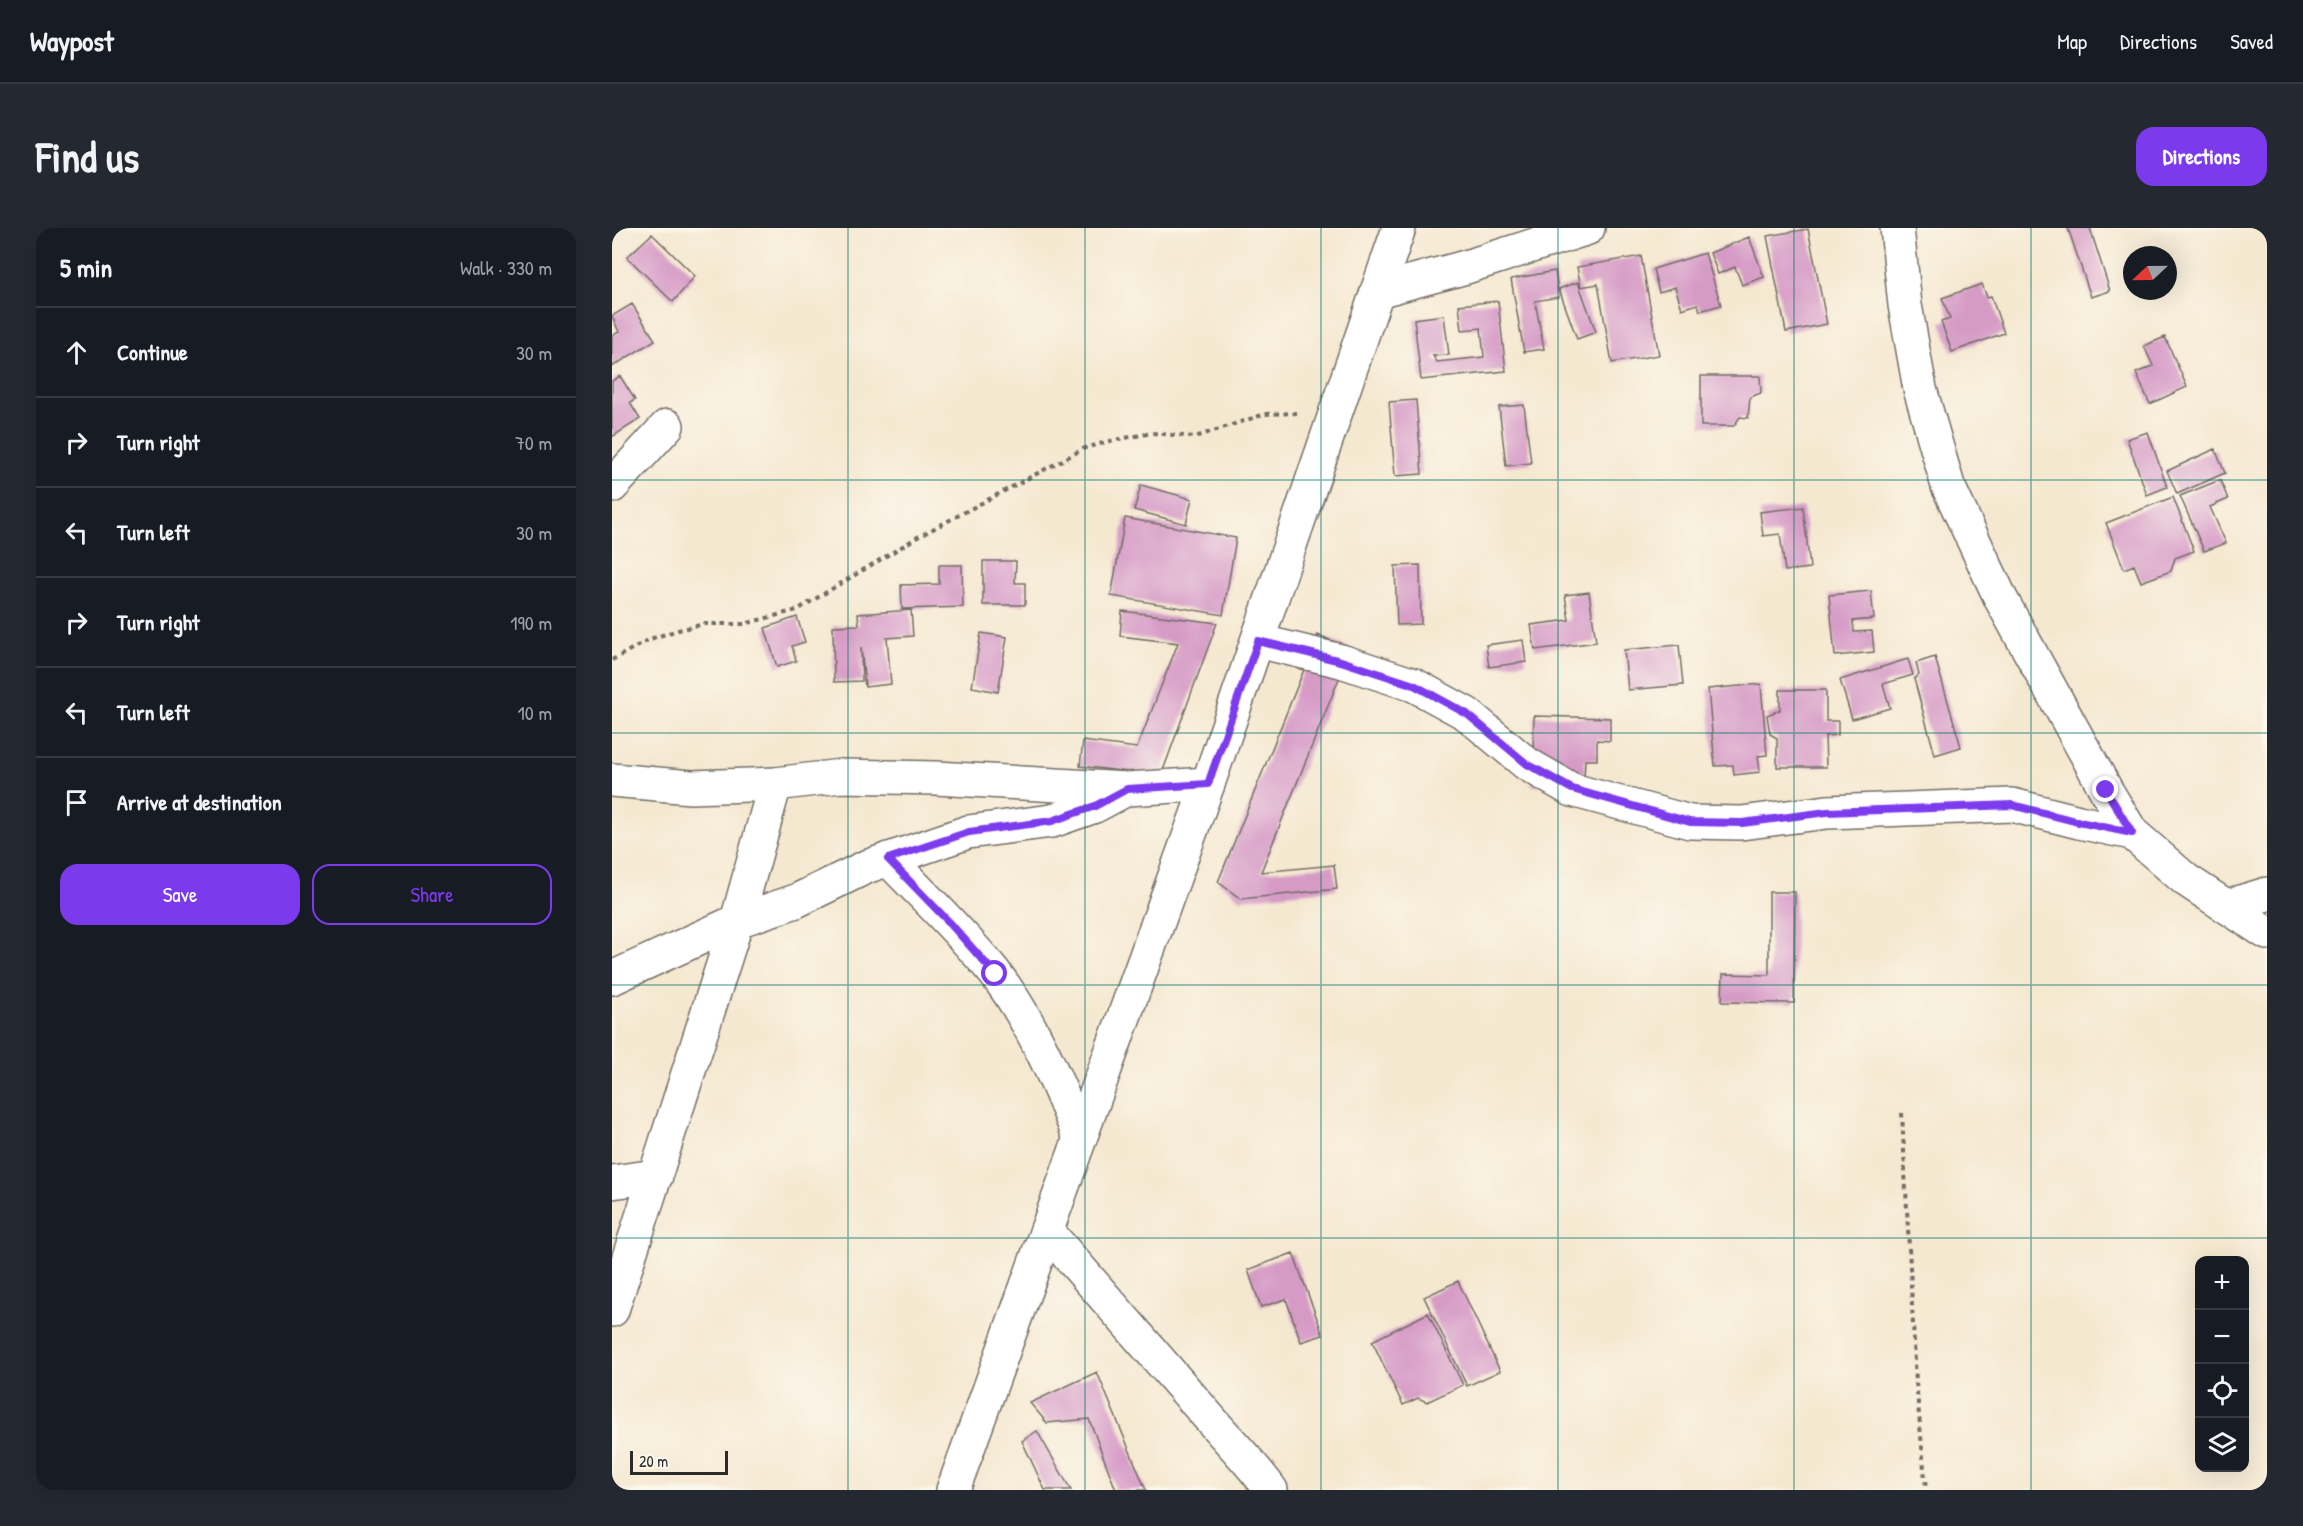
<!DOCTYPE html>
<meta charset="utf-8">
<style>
:root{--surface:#171b24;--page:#242831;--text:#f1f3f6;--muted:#9ea1a6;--line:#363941;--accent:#7c3aed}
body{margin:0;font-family:"Patrick Hand",sans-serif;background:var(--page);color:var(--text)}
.controls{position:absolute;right:18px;bottom:18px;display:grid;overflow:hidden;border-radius:12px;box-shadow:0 6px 24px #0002}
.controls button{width:54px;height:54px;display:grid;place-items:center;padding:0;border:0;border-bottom:2px solid var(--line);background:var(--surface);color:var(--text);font:30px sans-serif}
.compass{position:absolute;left:1511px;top:18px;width:54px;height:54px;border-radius:50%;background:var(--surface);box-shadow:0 6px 24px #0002;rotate:248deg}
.scale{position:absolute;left:18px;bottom:15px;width:98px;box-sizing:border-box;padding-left:6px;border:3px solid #2b2b2b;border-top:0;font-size:16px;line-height:21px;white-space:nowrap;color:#2b2b2b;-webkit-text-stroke:4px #fbf7ec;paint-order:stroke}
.stop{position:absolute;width:18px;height:18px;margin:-14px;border:4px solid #7c3aed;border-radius:50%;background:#fff}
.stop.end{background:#7c3aed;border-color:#fff;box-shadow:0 2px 6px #0008}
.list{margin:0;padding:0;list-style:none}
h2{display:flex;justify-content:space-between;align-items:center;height:78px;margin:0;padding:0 24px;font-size:26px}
h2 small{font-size:20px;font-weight:400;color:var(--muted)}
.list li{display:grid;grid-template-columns:39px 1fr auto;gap:18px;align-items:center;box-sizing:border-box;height:90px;padding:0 24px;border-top:2px solid var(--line)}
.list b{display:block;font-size:22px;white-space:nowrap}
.list em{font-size:20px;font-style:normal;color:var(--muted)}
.actions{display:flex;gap:12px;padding:18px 24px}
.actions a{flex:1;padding:14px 0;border:2px solid var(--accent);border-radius:18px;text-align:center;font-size:21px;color:var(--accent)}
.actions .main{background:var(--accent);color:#fff}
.icon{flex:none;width:33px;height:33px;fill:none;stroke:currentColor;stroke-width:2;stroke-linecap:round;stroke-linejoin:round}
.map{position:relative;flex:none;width:1655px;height:1262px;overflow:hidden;border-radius:18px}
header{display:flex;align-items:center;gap:36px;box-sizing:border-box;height:84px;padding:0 30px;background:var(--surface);border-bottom:2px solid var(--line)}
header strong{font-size:28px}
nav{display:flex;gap:33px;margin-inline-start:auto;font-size:21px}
.intro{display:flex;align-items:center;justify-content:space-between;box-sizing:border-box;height:144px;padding:0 36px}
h1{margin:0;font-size:42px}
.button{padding:15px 27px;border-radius:18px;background:var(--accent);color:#fff;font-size:21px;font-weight:700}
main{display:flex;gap:36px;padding:0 36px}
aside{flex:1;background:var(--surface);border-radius:18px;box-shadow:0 6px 24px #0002}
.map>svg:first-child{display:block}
.building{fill:#d69ac6}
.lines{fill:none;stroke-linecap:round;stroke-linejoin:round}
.street-casing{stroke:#726d65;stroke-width:36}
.secondary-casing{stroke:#726d65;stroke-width:36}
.path{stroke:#726d65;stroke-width:4;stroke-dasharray:4.5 4.5;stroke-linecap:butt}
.street{stroke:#fff;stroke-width:33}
.secondary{stroke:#fff;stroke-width:33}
.route{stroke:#7c3aed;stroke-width:8}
.grid{fill:none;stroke:#0f766e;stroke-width:1.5;stroke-opacity:0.55}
</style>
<header>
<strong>Waypost</strong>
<nav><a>Map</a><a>Directions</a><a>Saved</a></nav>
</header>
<div class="intro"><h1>Find us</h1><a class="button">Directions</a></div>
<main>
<aside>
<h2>5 min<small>Walk · 330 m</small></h2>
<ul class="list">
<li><svg class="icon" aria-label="ahead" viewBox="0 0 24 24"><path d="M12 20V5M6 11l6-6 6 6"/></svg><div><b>Continue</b></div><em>30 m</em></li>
<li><svg class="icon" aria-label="right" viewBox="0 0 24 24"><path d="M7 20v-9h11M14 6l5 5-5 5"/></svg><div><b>Turn right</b></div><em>70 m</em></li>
<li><svg class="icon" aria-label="left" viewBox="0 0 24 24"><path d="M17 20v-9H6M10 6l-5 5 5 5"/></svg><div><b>Turn left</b></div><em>30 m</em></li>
<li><svg class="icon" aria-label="right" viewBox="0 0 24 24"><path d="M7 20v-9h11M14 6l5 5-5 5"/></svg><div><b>Turn right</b></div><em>190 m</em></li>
<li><svg class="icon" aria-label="left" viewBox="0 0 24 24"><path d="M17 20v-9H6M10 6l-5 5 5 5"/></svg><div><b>Turn left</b></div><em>10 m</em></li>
<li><svg class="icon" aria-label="arrive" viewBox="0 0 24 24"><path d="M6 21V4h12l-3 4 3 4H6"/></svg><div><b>Arrive at destination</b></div></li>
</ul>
<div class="actions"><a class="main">Save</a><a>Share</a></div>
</aside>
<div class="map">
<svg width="1655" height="1262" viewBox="0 0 1655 1262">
<rect width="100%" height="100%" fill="#fbf7ec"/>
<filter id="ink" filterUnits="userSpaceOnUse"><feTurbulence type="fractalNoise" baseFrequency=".0167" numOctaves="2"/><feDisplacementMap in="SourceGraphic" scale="12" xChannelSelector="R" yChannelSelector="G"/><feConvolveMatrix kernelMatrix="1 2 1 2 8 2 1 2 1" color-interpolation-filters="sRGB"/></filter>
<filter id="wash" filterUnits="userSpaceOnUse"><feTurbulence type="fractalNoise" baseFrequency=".008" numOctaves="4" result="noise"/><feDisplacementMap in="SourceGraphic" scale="24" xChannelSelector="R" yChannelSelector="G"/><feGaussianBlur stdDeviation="1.35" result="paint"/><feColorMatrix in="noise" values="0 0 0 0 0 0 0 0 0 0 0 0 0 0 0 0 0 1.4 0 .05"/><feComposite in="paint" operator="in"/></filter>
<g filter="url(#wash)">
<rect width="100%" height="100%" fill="#f5e8d0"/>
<g id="blocks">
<path class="building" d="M1456,0h22l20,63 -19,6z
M1196,1l19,95 -41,8 -19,-96z
M40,6l43,42 -22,26 -46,-45z
M1137,9l15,40 -22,8 -7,-18 -17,7 -8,-21z
M1093,25l16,52 -21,6 -2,-7 -16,5 -7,-22 -16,5 -6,-23z
M1029,28l18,99 -47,8 -14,-79 -17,3 -4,-20z
M943,43l4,26 -24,4 9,48 -20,3 -13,-73z
M966,54l18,50 -19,7 -18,-50z
M1370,56l5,13 4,-1 13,37 -52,19 -11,-30 9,-3 -8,-21z
M886,73l8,70 -85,9 -7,-61 30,-4 5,40 -16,1 4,6 47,-5 -3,-29 -19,2 -3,-25z
M20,76l23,36 -43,27v-31l7,-4 -7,-16z
M1553,109l22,50 -37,17 -14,-31 17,-7 -9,-20z
M8,148l15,24 -5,3 10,16 -28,18v-56z
M1089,148h59l1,17 -11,4 -2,21 -8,-1 -6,9h-33z
M804,172l6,74 -27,2 -6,-74z
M912,177l7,58 -25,3 -7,-59z
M1536,204l19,55 -20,8 -20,-56z
M1603,221l10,24 -48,21 -10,-23z
M1608,252l8,19 -18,8 16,36 -22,8 -24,-55z
M529,257l51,14 -6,25 -52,-14z
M1561,269l21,54 -19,7 -4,13 -30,11 -7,-17 -10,4 -18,-46z
M1191,279l7,61 -25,3 -5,-37 -17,2 -3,-24z
M513,290l111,20 -13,77 -112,-19z
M371,333h33l-1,22h10v22h-42z
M327,337h23l1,42 -61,2 -1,-24 38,-1z
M808,337l1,59 -24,1 -2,-59z
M1259,363l3,28 -21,2 1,11 18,-1 2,21 -39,4 -6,-61z
M977,364l7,50 -61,8 -4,-25 38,-5 -4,-25z
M299,382l2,26 -26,2 4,46 -26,3 -4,-40 1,34 -28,1 -1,-56 26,-1 -1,-11z
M510,383l95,12 -56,153 -81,-10 3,-25 54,7 41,-105 -58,-7z
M185,389l8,25 -13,4 4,15 -19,6 -12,-39z
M369,405l26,4 -9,55 -26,-5z
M706,407l33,14 -90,223 73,-7 3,24 -96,10 -23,-17z
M911,412l3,22 -37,5 -3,-22z
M1067,417l4,40 -55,5 -4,-40z
M1323,429l26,90 -26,8 -21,-76 5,-4 -3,-12z
M1296,431l5,16 -30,9 7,24 -38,11 -12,-39z
M1149,456l6,71 -9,1 2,16 -26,3 -1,-10 -18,1 -7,-77z
M1168,462h46v31h12v14l-13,1 1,31h-49v-29l-7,-4 -3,-19 13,-5z
M922,488l76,2v23l-13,-1v20h-12l-1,19 -52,7z
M1157,664h26l-1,111 -72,-1 1,-28 46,1z
M681,1025l30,82 -22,7 -15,-43 -25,8 -13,-37z
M846,1053l42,90 -33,15 -43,-89z
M816,1085l35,72 -36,17 -9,-4 -15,7 -31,-64z
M485,1144l49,118h-30l-27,-71 -42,4 -17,-20z
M425,1203l34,59h-26l-23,-49z"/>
</g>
</g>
<g filter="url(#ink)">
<use href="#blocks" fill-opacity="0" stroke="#726d65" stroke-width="1.5"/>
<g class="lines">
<defs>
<path id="street" d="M1285,0l8,77 15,84 28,97 53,113 105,191 26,43
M765,63l89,-24 122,-39
M0,258l55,-60
M646,413l83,20 73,24 53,29 60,50 45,26 118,32 51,1 86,-11 185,-7 67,17 53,11 54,47 81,53
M0,552l79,7 84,-3 66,-8 95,2 191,11 81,-5
M276,631c36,37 73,73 106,113 38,49 63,109 86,166
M1615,678l40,-12
M0,750l125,-57 59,-20 70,-34 102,-35 84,-11 43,-15 28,-15
M0,954l44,-6
M435,1003c55,63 110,126 165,190 20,23 41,44 59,69
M0,1082l125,-389 38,-137"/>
<path id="secondary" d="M341,1262l255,-706 191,-556"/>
</defs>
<use href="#street" class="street-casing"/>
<use href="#secondary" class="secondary-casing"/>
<path class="path" d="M0,432l38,-21 28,-9 27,-6h39l53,-14 119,-72 169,-90 29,-8 38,-7 43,4 70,-23 35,-1
M1290,885l14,269 10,108"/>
<use href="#street" class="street"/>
<use href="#secondary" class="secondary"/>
</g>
</g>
<g class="lines" filter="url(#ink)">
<path class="route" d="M383,746l-47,-53 -60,-62 81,-27 83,-11 43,-15 32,-17 81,-5 50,-143 83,20 73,24 53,29 60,50 45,25 118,33 52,1 85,-11 185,-7 67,17 53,11 -26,-43"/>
</g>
<path class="grid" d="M236,0v1262M473,0v1262M709,0v1262M946,0v1262M1182,0v1262M1419,0v1262M0,252h1655M0,505h1655M0,757h1655M0,1010h1655"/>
</svg>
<div class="controls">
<button>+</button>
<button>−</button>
<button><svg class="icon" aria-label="locate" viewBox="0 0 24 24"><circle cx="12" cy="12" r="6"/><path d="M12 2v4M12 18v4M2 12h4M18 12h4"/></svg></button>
<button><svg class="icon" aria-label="layers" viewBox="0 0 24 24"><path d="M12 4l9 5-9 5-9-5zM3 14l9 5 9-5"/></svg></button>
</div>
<svg class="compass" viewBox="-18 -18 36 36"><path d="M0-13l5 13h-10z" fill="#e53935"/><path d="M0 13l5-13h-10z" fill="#9ea1a6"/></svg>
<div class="scale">20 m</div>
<div class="stop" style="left:383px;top:746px"></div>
<div class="stop end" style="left:1494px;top:562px"></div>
</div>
</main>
